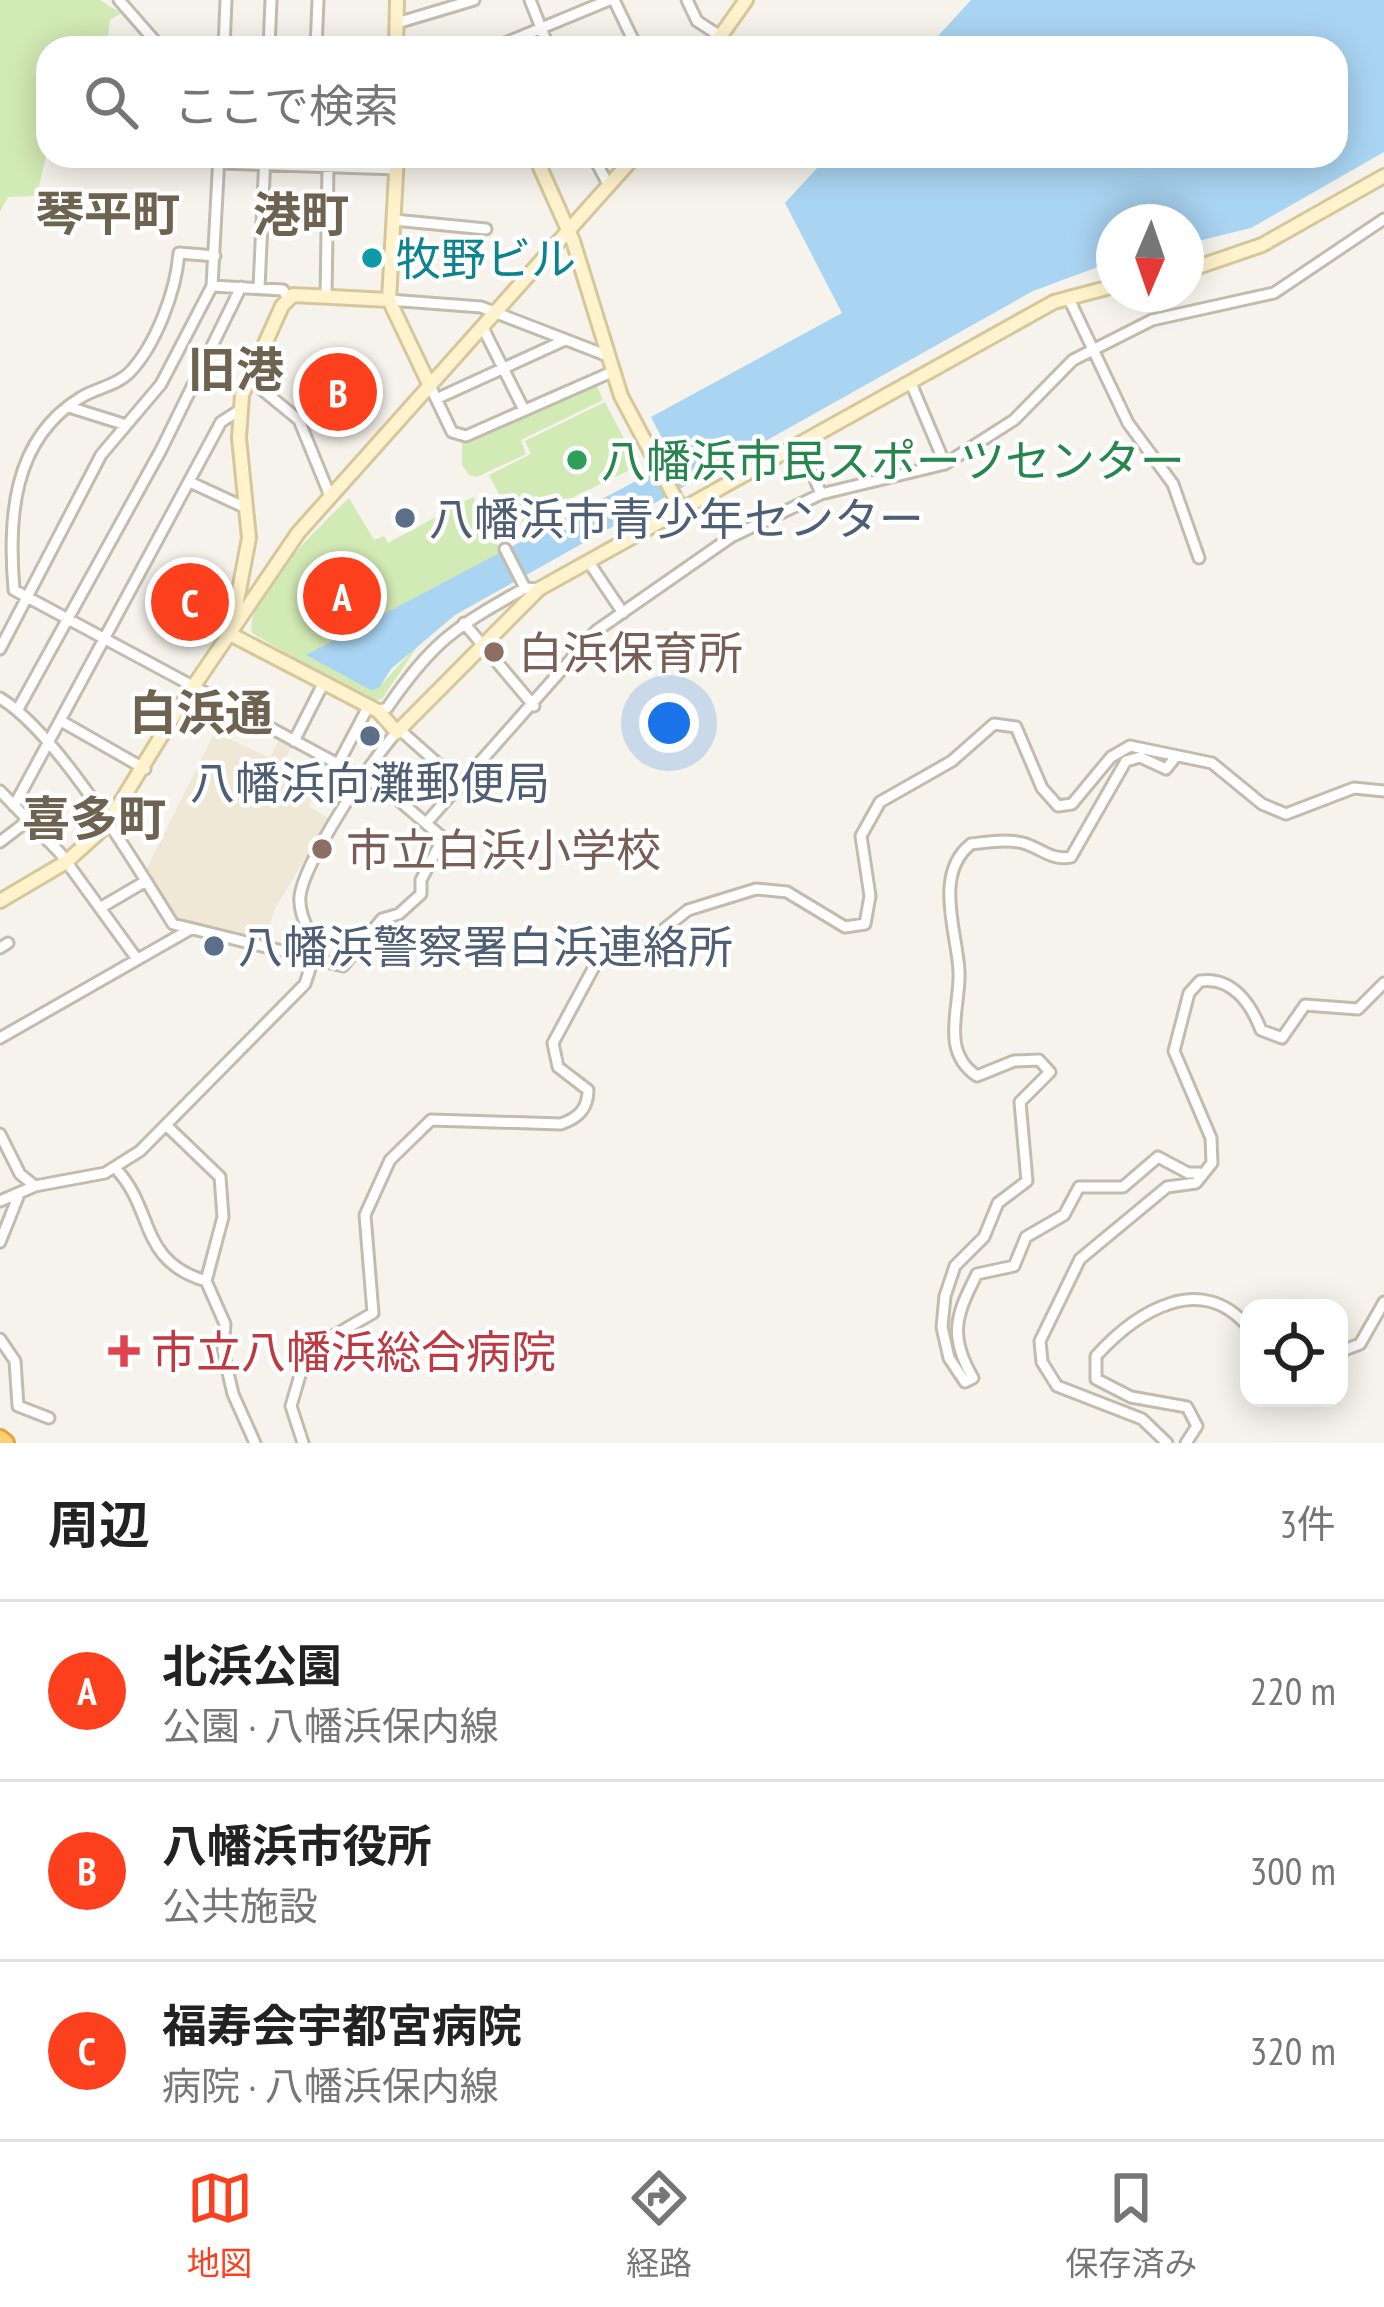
<!DOCTYPE html>
<html lang="ja">
<meta charset="utf-8">
<style>
:root{--surface:#fff;--page:#f6f6f6;--text:#222;--muted:#767676;--line:#e0e0e0;--accent:#fc3f1d}
body{margin:0;font-family:"PT Sans Narrow","Noto Sans JP",sans-serif;background:var(--page);color:var(--text)}
.controls{position:absolute;right:36px;bottom:36px;display:grid;overflow:hidden;border-radius:24px;box-shadow:0 6px 30px #0003}
.controls button{width:108px;height:108px;display:grid;place-items:center;padding:0;border:0;border-bottom:3px solid var(--line);background:var(--surface);color:var(--text);font:60px sans-serif}
.compass{position:absolute;left:1096px;top:204px;width:108px;height:108px;border-radius:50%;background:var(--surface);box-shadow:0 6px 30px #0003;rotate:182deg}
.you{position:absolute;left:669px;top:723px;width:42px;height:42px;margin:-30px;border:9px solid #fff;border-radius:50%;background:#1a73e8;box-shadow:0 0 0 18px #1a73e833}
.badge{display:grid;place-items:center;width:78px;height:78px;border-radius:50%;background:var(--accent);color:#fff;font-size:39px;font-weight:700}
.pin{position:absolute;translate:-50% -50%;border:6px solid #fff;box-shadow:0 3px 12px #0006}
.list{margin:0;padding:0;list-style:none}
h2{display:flex;justify-content:space-between;align-items:center;height:156px;margin:0;padding:0 48px;font-size:51px}
h2 small{font-size:39px;font-weight:400;color:var(--muted)}
.list li{display:grid;grid-template-columns:78px 1fr auto;gap:36px;align-items:center;box-sizing:border-box;height:180px;padding:0 48px;border-top:3px solid var(--line)}
.list b{display:block;font-size:45px;white-space:nowrap}
.list p{margin:0;font-size:39px;white-space:nowrap;color:var(--muted)}
.list em{font-size:39px;font-style:normal;color:var(--muted)}
.icon{flex:none;width:66px;height:66px;fill:none;stroke:currentColor;stroke-width:2;stroke-linecap:round;stroke-linejoin:round}
.map{position:relative;flex:none;width:1384px;height:1443px;overflow:hidden}
.search{position:absolute;background:var(--surface);box-shadow:0 6px 30px #0003;left:36px;right:36px;top:36px;height:132px;display:flex;align-items:center;gap:30px;box-sizing:border-box;padding:0 42px;border-radius:36px;color:var(--muted);font-size:45px}
.sheet{height:696px;background:var(--surface)}
nav{display:flex;justify-content:space-around;align-items:center;box-sizing:border-box;height:168px;border-top:3px solid var(--line);background:var(--surface);font-size:33px;color:var(--muted)}
nav a{display:grid;justify-items:center;gap:6px}
nav .on{color:var(--accent)}
.map>svg:first-child{display:block}
.education{fill:#efe8d6}
.green{fill:#d2eab5}
.water{fill:#a9d4f2}
.lines{fill:none;stroke-linecap:round;stroke-linejoin:round}
.street-casing{stroke:#c2bbae;stroke-width:15}
.secondary-casing{stroke:#d6c79b;stroke-width:18}
.highway-casing{stroke:#e0a43c;stroke-width:22}
.street{stroke:#fff;stroke-width:9}
.secondary{stroke:#fff3cd;stroke-width:12}
.highway{stroke:#ffcf6e;stroke-width:16}
.culture-dot{fill:#0f9aa8;stroke:#fff;stroke-width:4.5}
.leisure-dot{fill:#2e9e5b;stroke:#fff;stroke-width:4.5}
.service-dot{fill:#5c6f8a;stroke:#fff;stroke-width:4.5}
.education-dot{fill:#8d6e63;stroke:#fff;stroke-width:4.5}
.health-dot{fill:#e0444e;stroke:#fff;stroke-width:4.5}
.labels{text-anchor:middle;dominant-baseline:central;stroke-width:9;stroke-linejoin:round;paint-order:stroke}
.culture-label{font-size:45px;fill:#0d838f;stroke:#fff;text-anchor:start}
.leisure-label{font-size:45px;fill:#27864d;stroke:#fff;text-anchor:start}
.service-label{font-size:45px;fill:#4e5e75;stroke:#fff;text-anchor:start}
.education-label{font-size:45px;fill:#785e54;stroke:#fff;text-anchor:start}
.health-label{font-size:45px;fill:#be3a42;stroke:#fff;text-anchor:start}
.neighbourhood-label{font-size:48px;font-weight:bold;fill:#6e6250;stroke:#fff}
</style>
<div class="map">
<svg width="1384" height="1443" viewBox="0 0 1384 1443">
<rect width="100%" height="100%" fill="#f6f3ec"/>
<path class="education" d="M215,732l55,26 10,-20 12,6 -8,20 37,19 -12,23 20,12 -54,91 -11,33 -88,-21 -32,-47z"/>
<path class="green" d="M0,0h100l21,13 -11,7 -2,17 6,11h-66v68l-11,16 10,19 -10,45 -29,1 -8,15z
M596,384l7,16 -82,40 5,14 -49,23 -8,-2 -7,-10v-23z
M605,402l33,64 -123,59 -26,-50 42,-21 -6,-13z
M473,497l29,56 -195,102 72,32 42,-46 -39,58 -14,2 -116,-68c-8,-36 71,-110 97,-135l25,42 10,-4 4,7z"/>
<path class="water" d="M971,0h413v152l-133,76 -65,16v-22h-72v39l-81,30 -578,324 -64,54 -12,19 -8,2 -65,-35 368,-194 -23,-44 191,-104 -57,-110 43,-47h508v-108h-409z"/>
<g class="lines">
<defs>
<path id="street" d="M119,0l42,48
M530,0l19,48
M614,0l23,48
M687,0l10,21 23,15
M397,23l77,-23
M224,48l2,-48
M269,48l2,-48
M316,48l2,-48
M493,48l116,-48
M593,156l16,30
M219,163l178,6
M394,220l92,9
M212,286l71,4 5,8
M259,288l6,-132
M326,297l2,-131
M1068,297l60,126 45,61 26,74
M389,300l92,7 127,49
M483,328l41,82
M248,378l51,42 31,76
M910,381l35,83
M430,386l22,46 14,4 148,-65
M436,399l127,-58
M69,407l54,17
M800,442l21,52
M192,483l54,25
M703,497l28,40
M505,549l20,39
M588,561l35,52
M464,623l70,83
M0,649l101,-194 60,-71 51,-98 7,-130
M0,698c59,36 135,166 173,226l170,42 39,-47 17,-5 22,-20v-14l22,-42 -55,-47 -374,-201c-6,-71 -2,-150 66,-192 15,-10 36,-12 49,-25 27,-28 47,-82 50,-120l36,3
M18,709l143,-259 80,-163
M378,711l9,-3c47,-68 67,-80 138,-120l14,1
M61,721l84,48
M400,730l63,56
M294,741l29,-57
M1174,759l-8,10 -26,-12 -14,4 -55,96c-20,4 -30,-9 -48,-14 -16,-4 -36,-1 -52,1 -38,30 -14,88 -12,127 2,35 -20,80 18,105l37,-15 25,-1 11,12 -30,30 7,79 -29,22 -14,34 -29,29 -10,30 -3,31 7,31 16,24 8,-4c-25,-43 -17,-63 4,-104l37,-8 12,-29 38,-22 15,-28h44l35,-30 30,16h11
M338,764l29,-55
M0,791l60,62 77,106
M14,806l207,-384 19,-12
M427,822l169,-191 135,-94 90,-43 124,-30 69,-44 59,-60 79,-40 122,-27 110,-74
M0,842l30,-23
M100,908l46,-27
M0,948l8,-5
M0,1038l189,-108
M166,1125l54,52 3,40 -17,64
M0,1134l20,40 15,12
M116,1169c39,41 22,92 90,112l19,43 -2,27 10,43 22,49
M0,1201l35,-15 70,-13 35,-22 165,-167 11,-34c-6,-18 -18,-36 -16,-54 4,-34 73,-139 97,-164
M0,1242l18,-45
M0,1339l15,22 3,45 31,12
M1339,1352l21,-8 24,-42
M303,1443l-12,-37 16,-55 66,-38 -8,-98 25,-55 41,-40 130,4c17,-6 27,-15 27,-34l-30,-23 -5,-24 48,-89 33,-1 54,-43 68,-21 31,3 58,35 20,-3 5,-28 -9,-60 19,-34 72,-41 42,-37 22,3 26,61 16,18 14,-2 39,-47 19,-11 82,17 50,41 24,10 68,-26 30,3
M1167,1443l-25,-24 -85,-33 -15,-24 -2,-21 40,-82 87,-72 29,-4 16,-20 -1,-25 -37,-87 15,-58 11,-12c32,-5 51,23 61,49l21,8 23,-33 53,4 26,-26
M1186,1443l11,-17 -10,-19 -56,-10 -35,-18v-23c42,-46 106,-85 153,-28"/>
<path id="secondary" d="M396,48l1,-48
M712,48l34,-48
M397,156l-8,144 41,86
M535,156l38,85 48,155 60,113
M1186,271l76,-26 122,-69
M232,627l17,-89 -10,-100 3,-43 40,-89 11,-11 96,5
M230,634l148,77 19,21 142,-143 515,-287 60,-16
M0,901l66,-39 40,-36 70,-114 122,-179 337,-377"/>
<path id="highway" d="M0,1439l5,4"/>
</defs>
<use href="#street" class="street-casing"/>
<use href="#secondary" class="secondary-casing"/>
<use href="#highway" class="highway-casing"/>
<use href="#street" class="street"/>
<use href="#secondary" class="secondary"/>
<use href="#highway" class="highway"/>
</g>
<circle class="culture-dot" cx="372" cy="258" r="12"/>
<circle class="leisure-dot" cx="577" cy="460" r="12"/>
<g class="service-dot">
<circle cx="405" cy="518" r="12"/>
<circle cx="370" cy="736" r="12"/>
<circle cx="214" cy="946" r="12"/>
</g>
<g class="education-dot">
<circle cx="494" cy="652" r="12"/>
<circle cx="322" cy="849" r="12"/>
</g>
<path class="health-dot" d="M118 1333h12v12h12v12h-12v12h-12v-12h-12v-12h12z"/>
<g class="labels">
<g class="culture-label">
<text x="396" y="258">牧野ビル</text>
</g>
<g class="leisure-label">
<text x="601" y="460">八幡浜市民スポーツセンター</text>
</g>
<g class="service-label">
<text x="429" y="518">八幡浜市青少年センター</text>
<text x="370" y="782" text-anchor="middle">八幡浜向灘郵便局</text>
<text x="238" y="946">八幡浜警察署白浜連絡所</text>
</g>
<g class="education-label">
<text x="518" y="652">白浜保育所</text>
<text x="346" y="849">市立白浜小学校</text>
</g>
<g class="health-label">
<text x="151" y="1351">市立八幡浜総合病院</text>
</g>
<g class="neighbourhood-label">
<text x="108" y="213">琴平町</text>
<text x="301" y="214">港町</text>
<text x="236" y="369">旧港</text>
<text x="201" y="712">白浜通</text>
<text x="94" y="818">喜多町</text>
</g>
</g>
</svg>
<div class="controls">
<button><svg class="icon" aria-label="locate" viewBox="0 0 24 24"><circle cx="12" cy="12" r="6"/><path d="M12 2v4M12 18v4M2 12h4M18 12h4"/></svg></button>
</div>
<svg class="compass" viewBox="-18 -18 36 36"><path d="M0-13l5 13h-10z" fill="#e53935"/><path d="M0 13l5-13h-10z" fill="#767676"/></svg>
<div class="you"></div>
<div class="pin badge" style="left:342px;top:596px">A</div>
<div class="pin badge" style="left:338px;top:392px">B</div>
<div class="pin badge" style="left:190px;top:602px">C</div>
<div class="search"><svg class="icon" aria-label="search" viewBox="0 0 24 24"><circle cx="10" cy="10" r="6"/><path d="M15 15l6 6"/></svg>ここで検索</div>
</div>
<section class="sheet">
<h2>周辺<small>3件</small></h2>
<ul class="list">
<li><span class="badge">A</span><div><b>北浜公園</b><p>公園 · 八幡浜保内線</p></div><em>220 m</em></li>
<li><span class="badge">B</span><div><b>八幡浜市役所</b><p>公共施設</p></div><em>300 m</em></li>
<li><span class="badge">C</span><div><b>福寿会宇都宮病院</b><p>病院 · 八幡浜保内線</p></div><em>320 m</em></li>
</ul>
</section>
<nav>
<a class="on"><svg class="icon" aria-label="map" viewBox="0 0 24 24"><path d="M3 6l6-2 6 2 6-2v14l-6 2-6-2-6 2zM9 4v14M15 6v14"/></svg>地図</a>
<a><svg class="icon" aria-label="directions" viewBox="0 0 24 24"><path d="M12 3l9 9-9 9-9-9zM9 14v-3h6M13 9l2 2-2 2"/></svg>経路</a>
<a><svg class="icon" aria-label="saved" viewBox="0 0 24 24"><path d="M7 4h10v16l-5-4-5 4z"/></svg>保存済み</a>
</nav>
